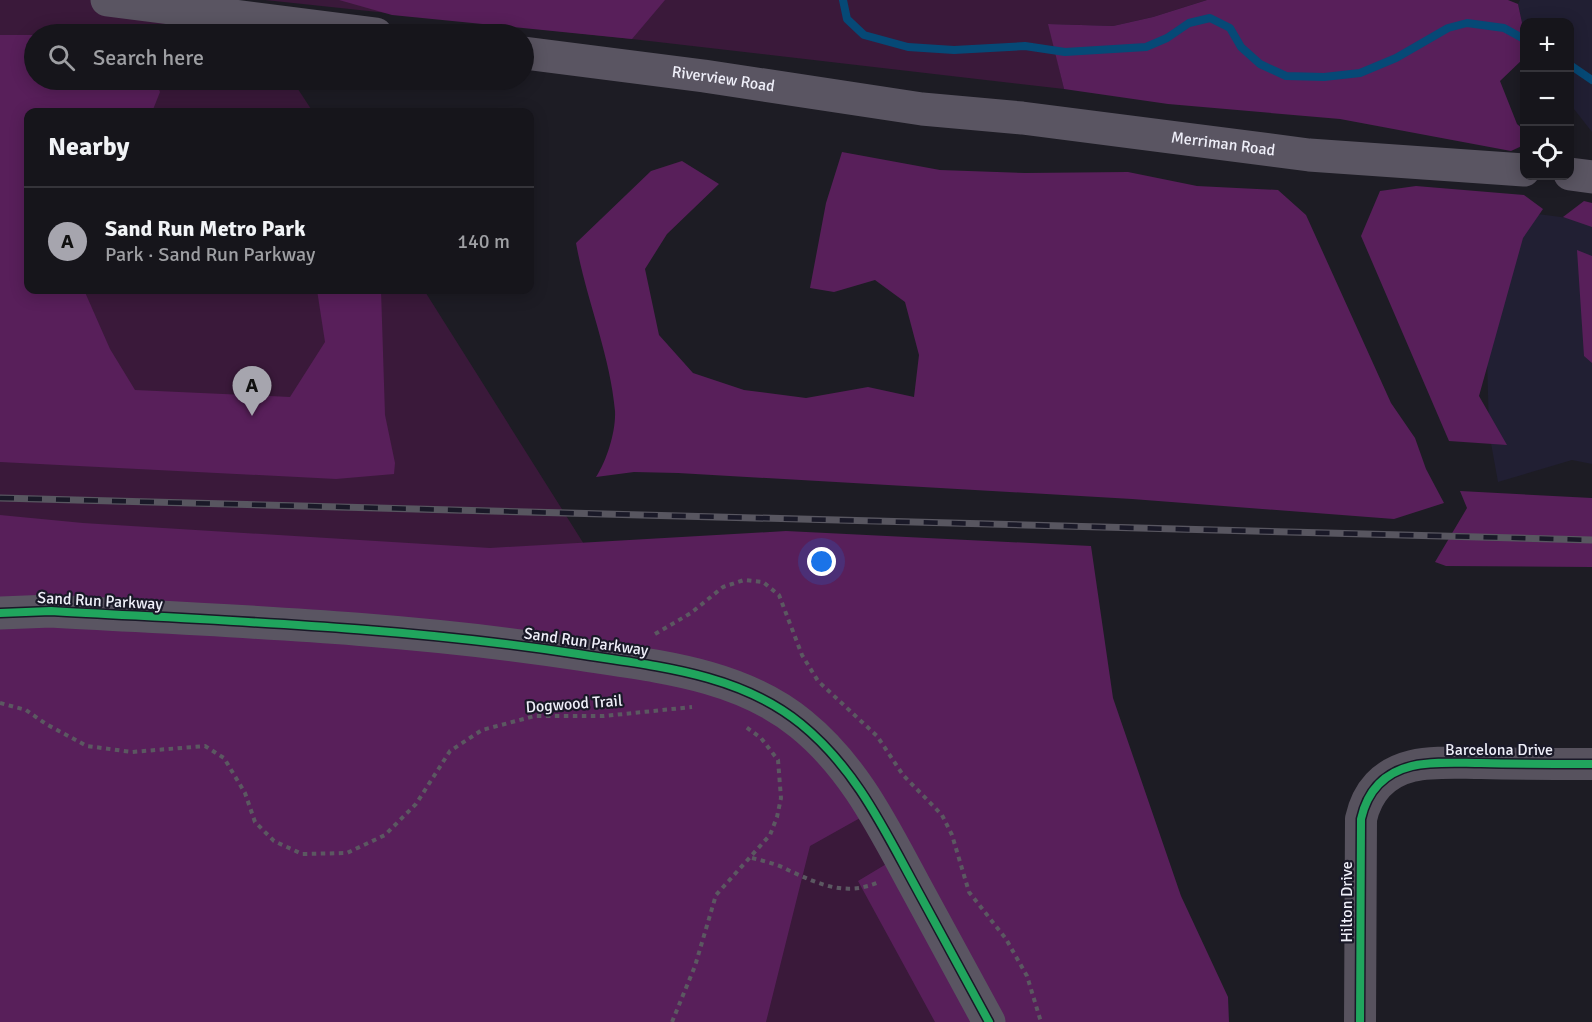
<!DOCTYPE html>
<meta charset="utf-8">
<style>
:root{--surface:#16151b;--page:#1f1e24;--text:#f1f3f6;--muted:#9e9fa3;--line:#35343a;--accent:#a6a5ae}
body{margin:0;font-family:Signika,sans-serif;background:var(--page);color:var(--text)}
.controls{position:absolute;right:18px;top:18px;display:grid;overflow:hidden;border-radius:12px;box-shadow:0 3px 15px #0003}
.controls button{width:54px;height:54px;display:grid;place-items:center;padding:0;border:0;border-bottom:2px solid var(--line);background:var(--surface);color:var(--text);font:30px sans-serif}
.you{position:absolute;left:822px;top:562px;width:21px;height:21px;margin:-15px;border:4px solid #fff;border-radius:50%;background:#1a73e8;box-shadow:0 0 0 9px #1a73e833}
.badge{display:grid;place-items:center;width:39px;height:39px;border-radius:50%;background:var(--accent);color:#111;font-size:20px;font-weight:700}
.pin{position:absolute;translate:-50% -50px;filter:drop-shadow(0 2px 3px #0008)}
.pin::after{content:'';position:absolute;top:32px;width:21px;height:18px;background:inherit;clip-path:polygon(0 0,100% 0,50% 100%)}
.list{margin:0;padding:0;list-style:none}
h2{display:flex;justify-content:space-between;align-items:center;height:78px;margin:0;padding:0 24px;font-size:26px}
h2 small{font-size:20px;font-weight:400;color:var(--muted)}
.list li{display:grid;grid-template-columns:39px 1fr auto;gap:18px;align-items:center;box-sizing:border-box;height:108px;padding:0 24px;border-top:2px solid var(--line)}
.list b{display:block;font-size:22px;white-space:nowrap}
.list p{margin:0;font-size:20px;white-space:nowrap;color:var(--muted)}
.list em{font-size:20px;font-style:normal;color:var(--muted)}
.icon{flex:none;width:33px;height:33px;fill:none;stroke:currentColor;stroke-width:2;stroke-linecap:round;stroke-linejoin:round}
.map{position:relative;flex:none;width:1592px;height:1022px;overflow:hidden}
.search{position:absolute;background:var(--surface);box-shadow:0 3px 15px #0003;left:24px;top:24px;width:510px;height:66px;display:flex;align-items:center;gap:15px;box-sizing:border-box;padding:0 21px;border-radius:33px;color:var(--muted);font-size:22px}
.panel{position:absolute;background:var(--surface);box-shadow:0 3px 15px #0003;left:24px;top:108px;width:510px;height:186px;border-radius:12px}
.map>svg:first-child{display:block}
.built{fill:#211f33}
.green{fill:#3a193a}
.forest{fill:#581f5a}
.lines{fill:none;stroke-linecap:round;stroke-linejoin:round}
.stream{stroke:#064976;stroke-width:8}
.path{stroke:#5b5861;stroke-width:4;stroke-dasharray:4.5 4.5;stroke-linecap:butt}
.street{stroke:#57525e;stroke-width:32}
.secondary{stroke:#5a5562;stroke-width:33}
.rail-casing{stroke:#585660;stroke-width:7}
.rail{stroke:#1a1928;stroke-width:4.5;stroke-dasharray:14;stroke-linecap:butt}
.cycleway-casing{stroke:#1a1928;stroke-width:11}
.cycleway{stroke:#20a55d;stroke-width:8}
.labels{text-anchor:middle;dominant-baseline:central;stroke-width:4.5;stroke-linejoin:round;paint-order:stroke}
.street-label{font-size:16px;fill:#efeff9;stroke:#1a1928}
</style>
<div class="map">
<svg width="1592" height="1022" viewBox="0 0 1592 1022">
<rect width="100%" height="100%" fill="#1d1c24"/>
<path class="built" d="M1520,0h72v132l-22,-28v-82h-46v10l-6,-28z
M1483,207l109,14v243l-20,-4 -74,22 -9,-50z"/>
<path class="green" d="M0,0h107l157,34h-230v46h258l21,32h-285v178h396l175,278 481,454h-1080z
M265,0h942l-54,17 -40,9 -64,-2 15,65 -432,-50z"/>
<path class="forest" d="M339,0h326l-33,39 -240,-24z
M1207,0h301l10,4 6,28v26l-24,23 17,43 7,6v15l-13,6 -171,-32 -172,-15 -104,-15 -16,-65 65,2 40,-9z
M34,34v46h121l5,12 -8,20h-124v178h56l26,59 25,41 155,7 35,-55 -8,-52h64l4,125 10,48 -1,11 -58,5 -336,-17v-427l52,-1h2z
M842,152l98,18 85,3 103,-1 69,14 81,4 28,25 85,188 24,35 11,31 18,34 -50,16 -262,-20 -454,-26 -44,-1 -38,5c11,-17 20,-46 19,-66 -5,-57 -29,-112 -39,-168l75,-72 31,-10 37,23 -52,50 -22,35 14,66 34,38 51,17 62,8 62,-11 46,10 5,-42 -14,-53 -30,-22 -41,12 -24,-4 16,-85z
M1416,186l108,9 19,14 -20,29 -44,158 28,49 -58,-4 -88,-205 19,-45z
M1584,201l8,2v24l-29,-10z
M1577,250l15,6v107l-8,-7z
M1460,491l132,7v69l-146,-1 -11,-4 32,-54z
M0,515l83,8 407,25 296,-17 305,15 22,152 68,198 47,101 1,25h-294l-77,-141 30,-18 -28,-45 -50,28 -44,176h-766z"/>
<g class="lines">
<path class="stream" d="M843,0l4,19 17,16 44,12 46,3 71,-4 40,6 81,-5 21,-9 22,-15 21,-5 20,10 11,19 19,17 26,12 38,1 36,-4 36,-15 52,-30 19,-5 37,5 20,11
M1570,65l22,15"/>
<path class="path" d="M655,634l36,-21 32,-26 21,-7 19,2 16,13 23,60 16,26 59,55 26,39 39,40 10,20 17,57 37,47 21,37 14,46
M0,703l26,7 20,14 41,22 45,6 73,-6 19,12 21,35 10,29 19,19 28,13 45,-1 38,-18 31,-31 34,-53 32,-21 53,-14h69l88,-9
M752,858c12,3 25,6 36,12 31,14 57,27 91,12
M672,1022l23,-56 21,-71 54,-60 7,-18 4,-19 -3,-38 -17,-22 -15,-11"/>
<path class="street" d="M1360,1022l1,-203c6,-27 22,-46 51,-53 21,-5 47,-3 69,-3 37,1 74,1 111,1"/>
<g class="secondary">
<path d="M107,0l269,34"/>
<path id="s1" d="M524,53l180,23 218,33 100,9 287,37 215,15"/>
<path d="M1570,174l22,3"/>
<path d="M0,613l51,-2c176,10 353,16 527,43 77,12 161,19 223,70 53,43 81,101 113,160 25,46 50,92 75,138"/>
</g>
<defs>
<path id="rail" d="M0,498l1592,42"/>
</defs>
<use href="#rail" class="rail-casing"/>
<use href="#rail" class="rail"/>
<defs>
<path id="cycleway" d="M0,613l51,-2c176,10 353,16 527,43 77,12 161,19 223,70 53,43 81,101 113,160 25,46 50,92 75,138
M1360,1022l1,-203c6,-27 22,-46 51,-53 21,-5 47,-3 69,-3 37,1 74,1 111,1"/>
</defs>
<use href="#cycleway" class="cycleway-casing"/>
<use href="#cycleway" class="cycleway"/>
</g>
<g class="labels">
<g class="street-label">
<text stroke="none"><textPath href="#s1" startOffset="201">Riverview Road</textPath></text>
<text stroke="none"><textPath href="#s1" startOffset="705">Merriman Road</textPath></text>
<text transform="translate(100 601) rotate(3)">Sand Run Parkway</text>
<text transform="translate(586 642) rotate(8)">Sand Run Parkway</text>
<text transform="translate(574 704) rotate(-4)">Dogwood Trail</text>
<text x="1499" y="750">Barcelona Drive</text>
<text transform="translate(1347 902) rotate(-90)">Hilton Drive</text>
</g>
</g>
</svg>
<div class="controls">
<button>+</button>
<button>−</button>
<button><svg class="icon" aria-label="locate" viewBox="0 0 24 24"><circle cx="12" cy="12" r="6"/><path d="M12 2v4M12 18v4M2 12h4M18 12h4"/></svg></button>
</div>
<div class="you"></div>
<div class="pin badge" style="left:252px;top:416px">A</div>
<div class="search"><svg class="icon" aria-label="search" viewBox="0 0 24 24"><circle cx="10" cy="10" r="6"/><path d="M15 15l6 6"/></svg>Search here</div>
<section class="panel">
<h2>Nearby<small></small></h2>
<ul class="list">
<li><span class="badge">A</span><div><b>Sand Run Metro Park</b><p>Park · Sand Run Parkway</p></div><em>140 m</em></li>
</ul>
</section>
</div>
